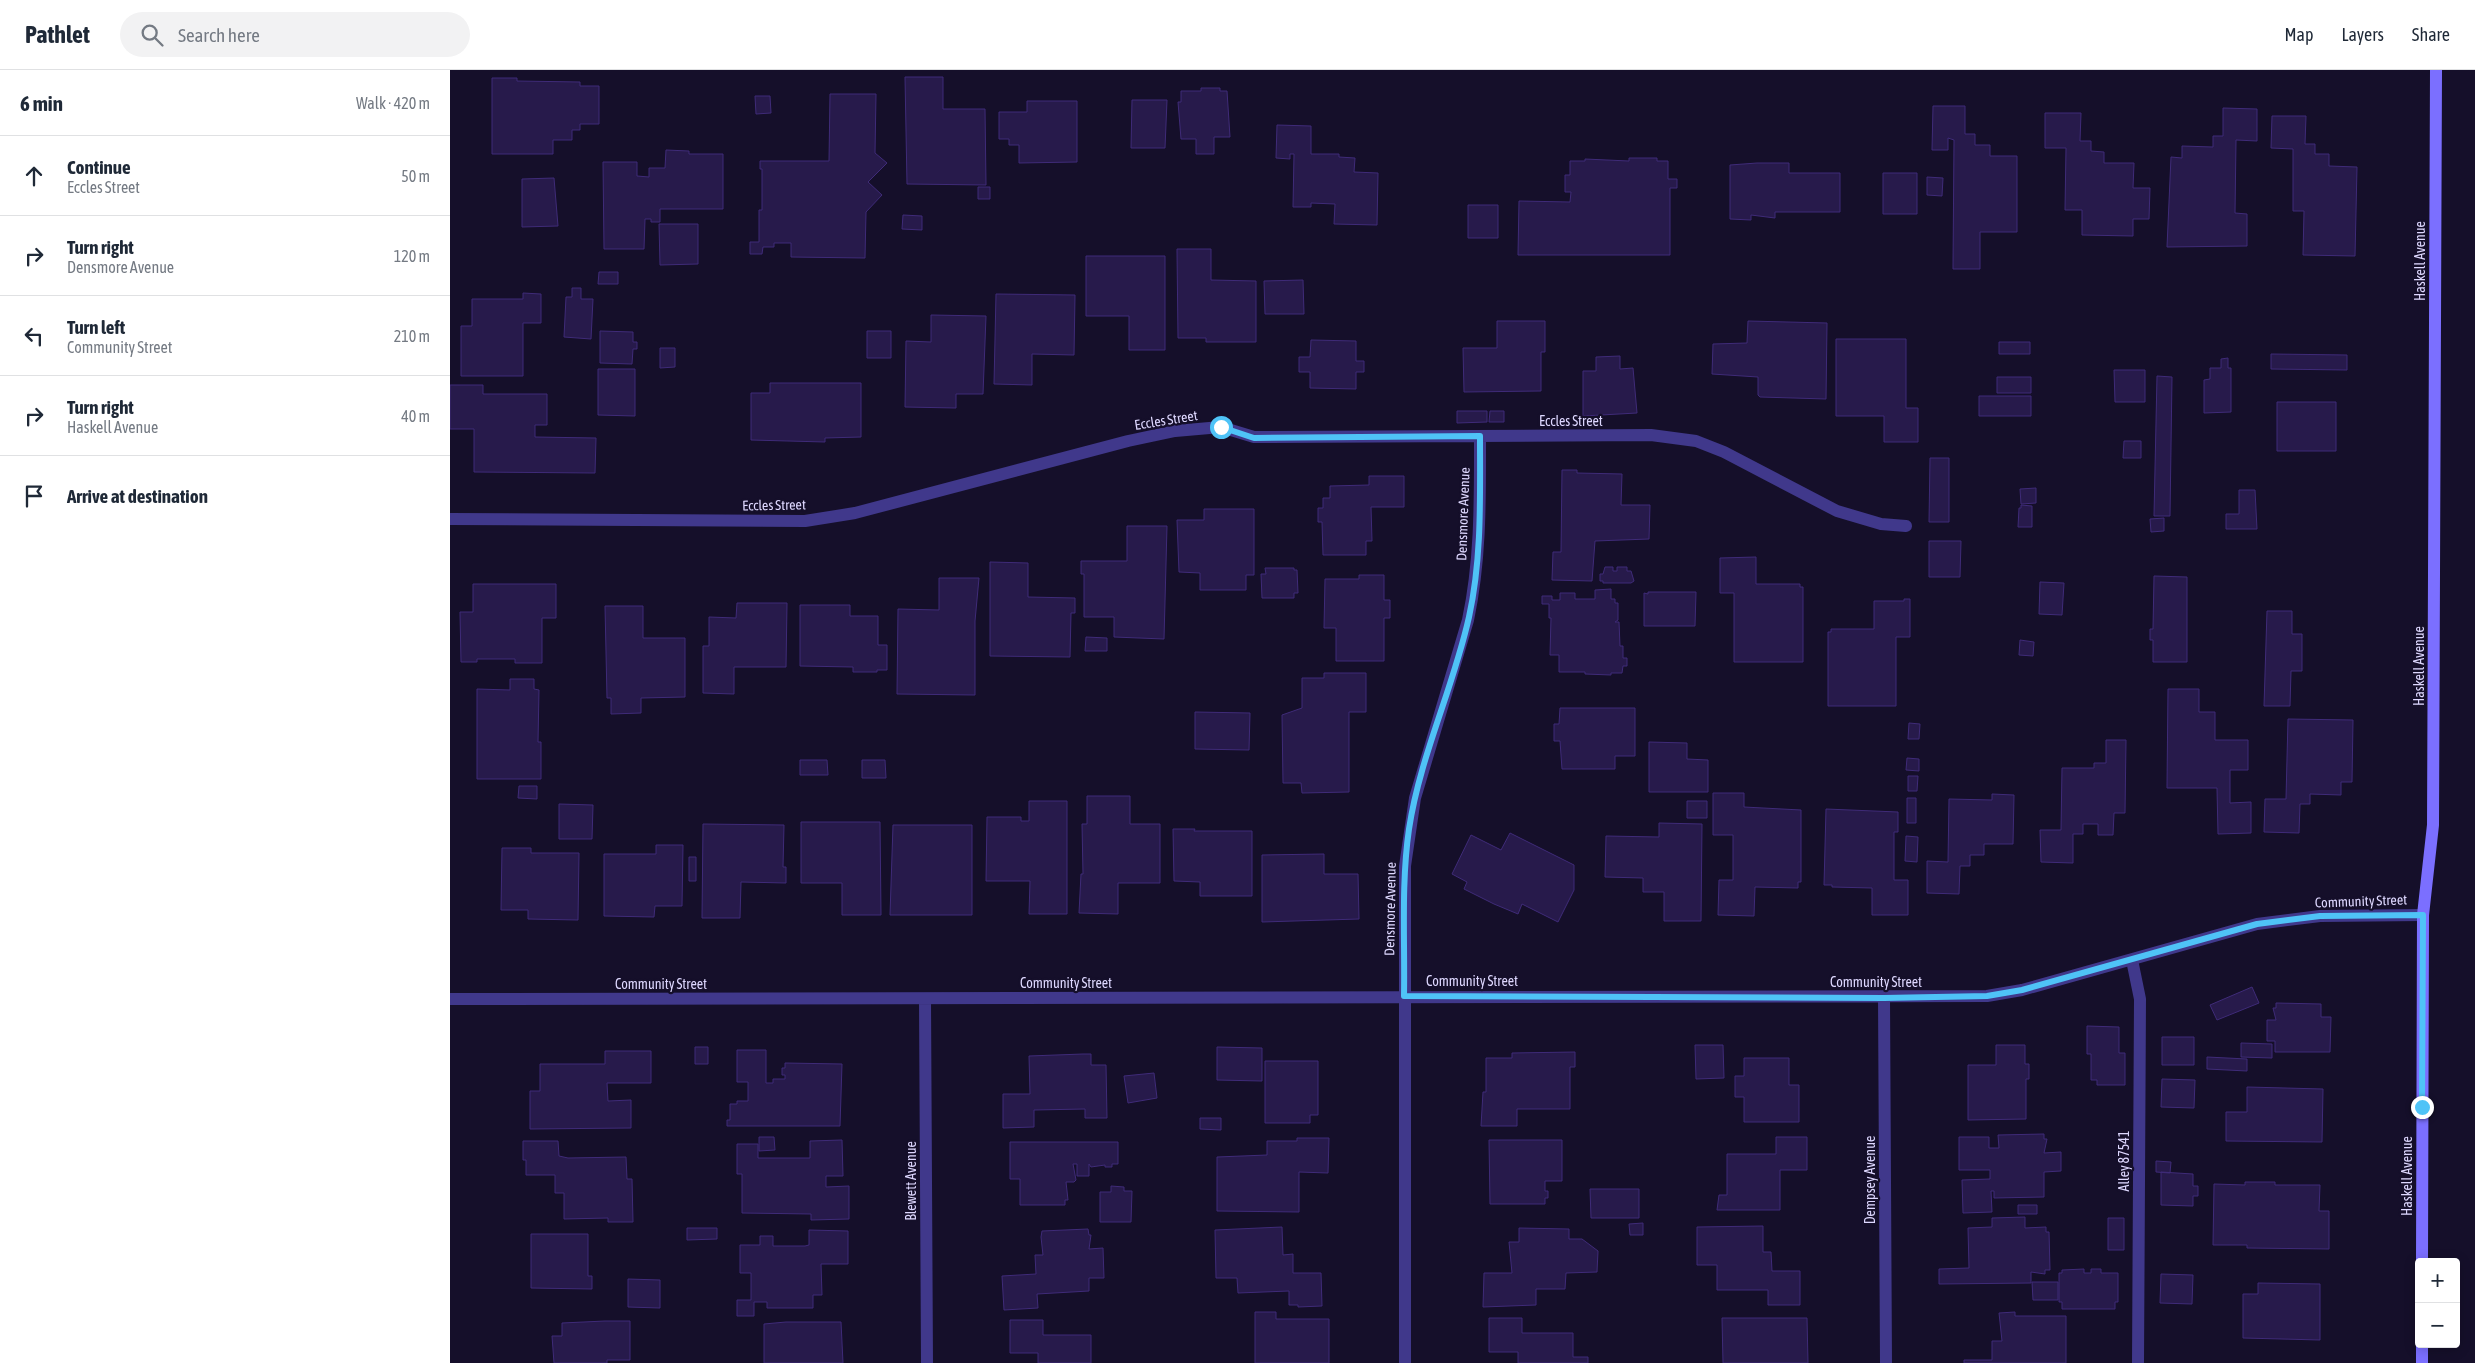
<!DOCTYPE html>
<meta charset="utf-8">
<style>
:root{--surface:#fff;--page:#f2f2f3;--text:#1f2937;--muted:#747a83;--line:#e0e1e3}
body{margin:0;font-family:"Asap Condensed",sans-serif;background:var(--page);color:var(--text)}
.controls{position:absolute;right:15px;bottom:15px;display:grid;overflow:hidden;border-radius:5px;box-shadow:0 2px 12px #0003}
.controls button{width:45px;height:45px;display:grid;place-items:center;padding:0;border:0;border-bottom:1px solid var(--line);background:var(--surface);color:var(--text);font:25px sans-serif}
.stop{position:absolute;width:15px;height:15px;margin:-11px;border:4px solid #4fc3f7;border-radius:50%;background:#fff}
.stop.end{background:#4fc3f7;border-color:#fff;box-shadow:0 1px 5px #0008}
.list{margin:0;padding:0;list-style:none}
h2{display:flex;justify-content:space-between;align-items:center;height:65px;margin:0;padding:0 20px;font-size:21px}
h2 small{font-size:16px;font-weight:400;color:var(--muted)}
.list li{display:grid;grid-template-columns:32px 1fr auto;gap:15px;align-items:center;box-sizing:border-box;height:80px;padding:0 20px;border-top:1px solid var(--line)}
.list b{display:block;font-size:19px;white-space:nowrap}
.list p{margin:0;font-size:16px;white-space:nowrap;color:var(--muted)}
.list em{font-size:16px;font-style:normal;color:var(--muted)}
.icon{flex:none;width:28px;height:28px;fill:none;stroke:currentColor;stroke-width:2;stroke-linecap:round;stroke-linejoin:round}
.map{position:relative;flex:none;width:2025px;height:1293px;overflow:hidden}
header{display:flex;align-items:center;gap:30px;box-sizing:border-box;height:70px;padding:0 25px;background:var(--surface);border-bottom:1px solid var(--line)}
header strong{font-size:24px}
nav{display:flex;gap:28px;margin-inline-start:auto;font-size:18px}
.search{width:350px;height:45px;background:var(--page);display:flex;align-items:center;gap:12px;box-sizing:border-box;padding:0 18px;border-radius:28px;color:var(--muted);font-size:19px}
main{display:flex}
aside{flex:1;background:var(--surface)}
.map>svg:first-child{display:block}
.building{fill:#271a4b;stroke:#3f2b78}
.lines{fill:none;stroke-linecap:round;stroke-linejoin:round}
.service{stroke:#40388b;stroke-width:12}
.minor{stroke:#40388b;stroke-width:12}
.secondary{stroke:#7b6fff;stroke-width:12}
.route{stroke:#4fc3f7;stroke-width:6}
.labels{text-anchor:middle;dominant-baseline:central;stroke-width:4.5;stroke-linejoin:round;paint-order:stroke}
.street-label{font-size:14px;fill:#ded8ff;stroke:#150f2a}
</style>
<header>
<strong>Pathlet</strong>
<div class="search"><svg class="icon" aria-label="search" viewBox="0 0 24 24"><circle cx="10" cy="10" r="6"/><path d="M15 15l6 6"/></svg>Search here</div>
<nav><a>Map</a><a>Layers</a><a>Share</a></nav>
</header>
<main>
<aside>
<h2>6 min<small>Walk · 420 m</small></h2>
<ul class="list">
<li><svg class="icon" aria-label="ahead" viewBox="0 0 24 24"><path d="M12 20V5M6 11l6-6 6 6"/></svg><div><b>Continue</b><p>Eccles Street</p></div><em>50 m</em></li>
<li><svg class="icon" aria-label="right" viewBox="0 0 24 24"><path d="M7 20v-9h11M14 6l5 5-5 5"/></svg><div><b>Turn right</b><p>Densmore Avenue</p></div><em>120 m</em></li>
<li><svg class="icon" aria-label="left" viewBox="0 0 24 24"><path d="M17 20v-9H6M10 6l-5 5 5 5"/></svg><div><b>Turn left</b><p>Community Street</p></div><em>210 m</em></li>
<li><svg class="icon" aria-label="right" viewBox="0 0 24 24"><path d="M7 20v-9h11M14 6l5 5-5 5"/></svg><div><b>Turn right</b><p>Haskell Avenue</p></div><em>40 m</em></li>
<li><svg class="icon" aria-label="arrive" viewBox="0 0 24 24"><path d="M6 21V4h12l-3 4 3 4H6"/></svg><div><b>Arrive at destination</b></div></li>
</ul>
</aside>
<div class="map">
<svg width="2025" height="1293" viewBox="0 0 2025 1293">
<rect width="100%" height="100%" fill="#150f2a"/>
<path class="building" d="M455,7h38v32h42l1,76 -79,-1z
M42,8h25v3l63,1v4h19v38h-19v6h-8v10h-19v14h-61z
M751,18h19v3h7l3,46h-16v17h-18v-15h-15l-3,-37h3v-11h20z
M380,24h46l-1,59 12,10 -19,19 14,13 -16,17 -1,46 -74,-1v-14h-17v4h-11l-1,7h-12v-12h9v-32h3v-41h-2v-8h69z
M305,26h15l1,17 -15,1z
M682,30h35l-2,48h-34z
M577,31h50v61l-58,1v-18h-10v-6h-10v-27h28z
M1483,36h32v28h10v11h15v11h27v76h-37v37h-27l1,-129 -6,-2v12h-16z
M1773,38l34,1v32l-21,-1 -1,73 12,1v32l-80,1 4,-90 11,1v-12l31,1v-11h10z
M1595,43h36l-1,28h11v10l13,1v11h30l-1,25h17l-1,31h-16v17l-51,-1v-25h-17l1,-62h-21z
M1822,46h34l-1,28h10v10h14v12l28,1 -2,89 -52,-1 1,-44h-11v-62l-22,-1z
M827,55l34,1v28h28v3l16,1 -1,14 24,1 -1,52 -43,-1 1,-20 -24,-1v4h-18l1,-53h-4v5l-14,-1z
M216,80l23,1v3h34v55h-63v13h-9v-3h-6l-1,30h-40l-1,-87h34v14l12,1v-9h16z
M1179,88h28v3h11v18h9v9h-7v67h-152l1,-54 51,1 1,-10h-6v-17h5v-14h15v-2l44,2z
M1307,93h32v10h51v39h-65v6l-24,-3v5l-21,-1v-54z
M1433,103h34v41h-34z
M1477,107l16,1 -1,18 -15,-1z
M104,108l4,48 -36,1v-48z
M528,117h12v12h-12z
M1018,135h30v33h-30z
M453,145l19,1v14l-20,-1z
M209,154h39v40l-38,1z
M727,179h34v31l45,1v61h-50v-4h-28z
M636,186h79v94h-36v-34h-43z
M149,202h19v12h-20z
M853,210l1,34h-39l-1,-33z
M122,218h9v11h12l-2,40 -27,-2 2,-40h6z
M73,223l18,1v29h-18v53h-62v-50h11v-27h51z
M546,224l79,1 -1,60 -42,-1v31l-38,-1z
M481,245l55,1 -3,78h-27v14l-51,-1 1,-66 25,1z
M1047,251h48v31h-4v39l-77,1 -1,-44h34z
M1298,251l79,2 -1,76 -66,-2 -2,-2v-18l-46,-3 1,-30 34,-1z
M150,261l33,1v10h4v7h-4l-1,15 -32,-1z
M417,261h24v27h-24z
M1386,269h70v69h12v34h-34v-26h-48z
M861,270l45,1v20h8v11h-8v17l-46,-1v-16h-11v-15h11z
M1549,272h31v12h-31z
M210,278h15v19l-15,1z
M1821,284l76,1v15l-76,-1z
M1170,286v13l13,-1 4,45 -54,3v-45h13v-14z
M1778,288v10h3v44l-27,1v-33l6,-1v-11h11v-9z
M148,299h37v47l-37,-1z
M1664,300h31v32h-30z
M1707,306l15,1 -2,139h-16z
M1547,307h34v16h-34z
M320,313h91v54l-36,1v4l-74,-2v-47h19z
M0,315h33v9h64v31h-12v12l61,1 -1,35 -121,-1v-43h-24z
M1529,326h52v20h-52z
M1827,332h59v49h-59z
M1007,341h30v11l-30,1z
M1040,341h14v11h-15z
M1674,371h17v17h-18z
M1480,388h19v64h-20z
M1112,400h15v3l45,1 -1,31h29l-1,34 -54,2 -3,40 -40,-1 1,-28h8z
M919,406h35v31h-33l1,34h-6v14h-43l-1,-33h-4v-14h5v-10h7v-12l39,-1z
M1586,418v15l-15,1 -1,-15z
M1789,420h16l2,39h-31v-15h13z
M1571,435l11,1v21h-14l1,-19h2z
M754,439h50v66h-8v15h-46v-17l-21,-1 -2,-52h27z
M1714,448v13l-13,1 -1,-13z
M677,456h40l-3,113 -50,-2v-20h-30v-43h-3v-13h46z
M1479,471h32l-1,36h-31z
M1306,487v27h44v3h3v75h-69v-69h-14v-35z
M540,492l38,1v34l47,1v15h-4l-1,44 -80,-1z
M1155,497h8v4h4v-4h10v4h4l3,10 -3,2h-28v-2h-3v-7h3z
M815,498h29v2h3l1,23h-4v5h-32l-1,-24h5z
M909,505h25v25h6v18h-6v43h-48v-33h-12l1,-49h34z
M1704,506l33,1v85h-34v-22h-3v-11h3z
M489,508h40l-4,43v74l-78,-1 1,-85 41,1z
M1590,512l24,1 -2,32 -23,-1z
M23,514h83v34h-14v45h-27v-4h-38v3h-16l-1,-50h13z
M1161,519v10h4v4h3v17l-3,2h4l1,24h3v12h4v8h-4l-1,7h-11v2l-26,-1v-2h-26v-17h-9l1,-37h-2v-14h-7v-8h10v4h8v-7h15v6h20v-9z
M1198,522h48l-1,34h-51v-33l4,1z
M1454,529h6v38h-14v69h-68v-74h3v-3h43v-28h30z
M287,533h50l-1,64h-52v27l-31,-1v-47h6v-29l27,1z
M350,535h50v11h28v29h9v25h-10v2h-24v-5l-53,-1z
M155,536h38v32h42v59l-44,1v15l-30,1v-16h-4z
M1817,541h25v23h10v37h-11l-1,35h-26z
M636,567l21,1v13h-22z
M1570,570l14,2 -1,14 -14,-1z
M874,603h42v39h-17v80l-47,1 -1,-10h-18l-1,-68 20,-7v-30h22z
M60,609h24v10l5,1 -1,52h3v37h-64v-90l33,1z
M1718,619h31v23h16v28h33v30h-18v33l21,-1v31l-33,1 -1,-46h-50z
M1110,638h75v48h-20v13h-53l-2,-28h-6v-17h5z
M745,642l55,1 -1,37 -54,-1z
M1838,649l65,1 -1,62h-11v13l-31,-1v10h-10l-1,29 -35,-1 1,-33h21z
M1459,653l11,1 -1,15h-11z
M1656,670h20l-1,73h-11l-1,22h-15v-11h-15v10h-10v29l-32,-1 -1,-32h21l1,-62h32v-5h12z
M1199,672l38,1v16l21,1v32h-59z
M1457,688l12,1v12l-13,-1z
M350,690h27l1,15h-28z
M412,690h23l1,18h-24z
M1458,706h10l-1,15h-9z
M69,716h18v13l-19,-1z
M1263,723h31v14l57,3v72h-3v6l-43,-1 -1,29 -36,-1 1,-35h14v-45h-20z
M1542,724l22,1 -1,49h-29v11h-14v11h-10l-1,28 -32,-1v-32l21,1 1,-63 43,1z
M637,726h43v28h30v59h-42v31l-39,-1 2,-39h2l-1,-50h5z
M1457,728h9v25h-9z
M579,731h38v113h-38l1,-33h-44l1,-64h34v4h8z
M1237,731h20v17h-20z
M109,734l34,1 -1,34h-33z
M1376,739l72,3v20h-4v48h14v35h-36v-27l-40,-1v-2h-8z
M351,752h79l1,93h-39v-32h-41z
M1209,753l43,1 -1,97h-37v-29h-21v-14l-38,-1 1,-41 53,1z
M253,754l81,1 -1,42h3v16l-45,-1 -1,36h-38z
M443,755h79v90h-82z
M723,759h22l-1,2h58v65h-52v-14l-26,-1z
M1060,763l64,32v25l-16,32 -36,-18 -4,10 -24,-10 -30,-15 3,-7 -15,-8 19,-39 30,15z
M1456,766l12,1 -1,25 -12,-1z
M206,775h27l-1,61h-27l-1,11 -50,-1v-62h52z
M52,778h29v5h48l-1,67 -50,-1v-9h-27z
M874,784v20h34l1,45 -97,3v-67z
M239,787h7v24h-7z
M1802,917l7,16 -42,17 -7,-15z
M1826,933l45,1v13h10l-1,35h-55v-11h-8v-21h9l-3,-12h3z
M1637,956l32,1v26h6v32h-28v-5h-6v-26h-4z
M1712,967h32v28h-32z
M1791,973l31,1v14l-31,-1z
M1245,975h28l1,33 -28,1z
M1546,975h29v19h4v15h-3v40l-58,1v-55h28z
M245,977h13v17h-13z
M767,977l45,1v33l-45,-1z
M287,980h29v33h7v-4h12v-4h-3v-7h3v-5l57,1 -2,62h-113v-6h3v-16h7v-3h11v-19h-11z
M155,981h46v32h-44l1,18 23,-1v28l-101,1v-38h10v-27h65z
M1125,982v15h-5v42h-53v17h-36l2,-34h3v-34h26v-5z
M633,984h8v11h15l1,53h-22v-9l-51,1v17l-31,1v-34h27l-1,-38z
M1757,987l40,2v12l-40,-2z
M1294,988h45v27h10v37h-55v-25h-9v-21h9z
M815,991h53v54h-8v8h-45z
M704,1003l3,25 -29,5 -4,-27z
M1712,1009l33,1 -1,28 -33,-1z
M1797,1017l76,2 -1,53 -96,-1v-29h21z
M750,1048h21v12l-21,-1z
M1594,1064v5h3l-3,14 17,-1v19l-17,1v25l-50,1v-7h-3l1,21 -29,1 -1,-33 28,-1v-9h-31v-33h30v11h10l-1,-13z
M309,1067h15l1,13 -16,1z
M1326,1067h31v33h-27v40h-63l2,-15h8v-41h49z
M847,1068h32l-1,35 -29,-1v40l-82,-1v-54l50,-2v-14h30z
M392,1070l1,36h-17v11l23,-1v33l-38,1v-6l-69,-1v-39h-5v-30h21v14h52v-17z
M1039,1070h73v41h-17v10h3v7h-3v6h-55z
M73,1071h35l1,15 9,2 58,-1 1,22h5l1,43h-25v-4l-44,1v-26h-9v-18h-29v-15h-3z
M560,1072h108v22h-6v3h-7v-2l-14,2 -2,-3v12h-12v-12h-4l3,16 -2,2h-8l2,18h-3v5h-45v-26h-10z
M1706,1091l15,1 -1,11 -14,-1z
M1711,1102l32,2v12h5v10h-5v10l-32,-1z
M1795,1112h30v3h45l-1,26h10v38l-82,-1v-3h-34l1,-61 31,1z
M661,1116l13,1v4h8l-1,31h-31v-30h11z
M1140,1119h49v29h-48z
M1568,1135h19v9h-19z
M1575,1147v11l21,-1v5h3l1,38h-5v4l-14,-2v11l-92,1v-15l30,-1 -1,-40 24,-1v-9z
M1658,1148h16v32h-16z
M1193,1153v12h-13l-1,-11z
M1313,1156v26h8l1,19h28v34h-32v-15h-51v-25h-20v-38z
M832,1157l1,28 10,-1v19h28l1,33 -24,1v-2h-9v-14l-51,2 -1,-15h-21l-1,-48z
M237,1158h30v11l-30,1z
M1069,1158l50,1v10h13l16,12 -1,21 -31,1 -1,16h-29v16l-53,2 1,-34h28l-3,-31h10z
M638,1159l1,6h2l-2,14 14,-1 1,30h-15v13l-52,3 1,14 -34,2 -2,-34 34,-2 -1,-19h8l-2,-18 1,-6z
M359,1160l39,1v33h-27l1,31h-9v13h-46v-6h-13v14h-17v-16h14v-27h-11v-28h20v-9h13v10h32l4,-1z
M81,1164h57v42h4v13l-61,-1z
M1634,1199v4h7v-4h10v4h17v29h-3v7h-53v-7h-3v-29h3v-3z
M1711,1204l32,1 -1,29 -32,-1z
M178,1209l32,1v28l-32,-1z
M1582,1212h26v18h-25z
M1808,1213l62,1v56l-77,-2v-44h15z
M805,1242h21v7h53v44h-74z
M1565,1242v4h51v47h-102v-3h28v-19h10l-3,-28z
M1039,1248h33v15h51v24h15v6h-70v-11h-29z
M1272,1248h85l1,45h-85z
M560,1250h33v15h48v28h-53v-10h-28z
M155,1251h25v39h-23v3h-53l-2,-27h10v-13z
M336,1252h55l2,41h-79v-39z"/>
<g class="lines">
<path class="service" d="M1682,890l8,39 -2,364"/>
<path class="minor" d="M0,449l355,2 50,-8 273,-72 47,-10 46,-4 33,10 397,-2 45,6 28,11 113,59 44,13 25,2
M1434,927l2,366
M0,929l1537,-3 35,-6 235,-66 63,-8 103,-1
M475,929l2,364
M955,1293v-497l10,-68 53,-178c13,-61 12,-122 12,-184"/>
<path class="secondary" d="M1972,1192l1,-347 10,-90 3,-755
M1972,1293v-19"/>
</g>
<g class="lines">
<path class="route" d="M771,357l33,11 226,-2c0,61 2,122 -11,181 -16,72 -49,139 -60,212 -8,55 -4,111 -5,167l480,2 103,-2 35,-6 235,-66 63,-8 103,-1 -1,192"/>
</g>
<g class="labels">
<g class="street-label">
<text transform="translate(1970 191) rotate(-90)">Haskell Avenue</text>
<text transform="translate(716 350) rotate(-9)">Eccles Street</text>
<text x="1121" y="351">Eccles Street</text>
<text transform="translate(324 435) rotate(-1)">Eccles Street</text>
<text transform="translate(1013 444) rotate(-88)">Densmore Avenue</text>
<text transform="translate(1969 596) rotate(-90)">Haskell Avenue</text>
<text transform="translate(1911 831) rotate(-2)">Community Street</text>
<text transform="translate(940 839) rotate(-89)">Densmore Avenue</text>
<text x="1022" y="911">Community Street</text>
<text x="1426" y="912">Community Street</text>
<text x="616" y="913">Community Street</text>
<text x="211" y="914">Community Street</text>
<text transform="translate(1674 1091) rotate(-90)">Alley 87541</text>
<text transform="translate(1957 1106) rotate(-90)">Haskell Avenue</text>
<text transform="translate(1420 1110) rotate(-90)">Dempsey Avenue</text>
<text transform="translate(461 1111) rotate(-90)">Blewett Avenue</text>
</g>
</g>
</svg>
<div class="controls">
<button>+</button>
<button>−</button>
</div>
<div class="stop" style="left:771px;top:357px"></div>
<div class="stop end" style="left:1972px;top:1037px"></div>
</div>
</main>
